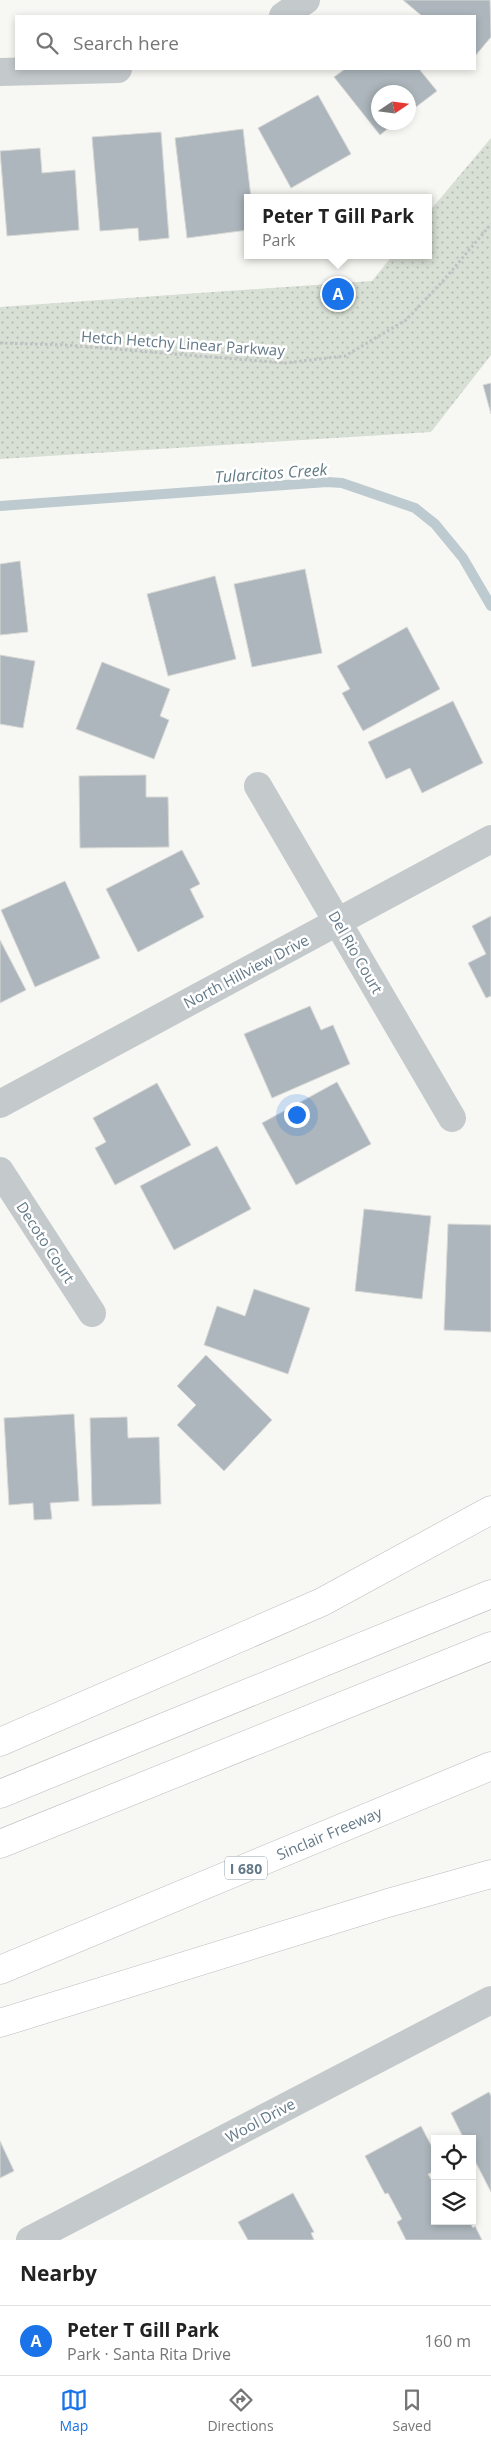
<!DOCTYPE html>
<meta charset="utf-8">
<style>
:root{--surface:#fff;--page:#f2f2f2;--text:#222;--muted:#767676;--line:#e0e0e0;--accent:#1a73e8}
body{margin:0;font-family:"Open Sans",sans-serif;background:var(--page);color:var(--text)}
.controls{position:absolute;right:15px;bottom:15px;display:grid;overflow:hidden;border-radius:0px;box-shadow:0 2px 8px #0003}
.controls button{width:45px;height:45px;display:grid;place-items:center;padding:0;border:0;border-bottom:1px solid var(--line);background:var(--surface);color:var(--text);font:25px sans-serif}
.compass{position:absolute;left:371px;top:85px;width:45px;height:45px;border-radius:50%;background:var(--surface);box-shadow:0 2px 8px #0003;rotate:77deg}
.you{position:absolute;left:296px;top:1114px;width:18px;height:18px;margin:-12px;border:4px solid #fff;border-radius:50%;background:#1a73e8;box-shadow:0 0 0 8px #1a73e833}
.badge{display:grid;place-items:center;width:32px;height:32px;border-radius:50%;background:var(--accent);color:#fff;font-size:16px;font-weight:700}
.pin{position:absolute;translate:-50% -50%;border:2px solid #fff;box-shadow:0 1px 5px #0006}
.popup{position:absolute;left:244px;top:194px;width:188px;height:65px;box-sizing:border-box;display:grid;place-content:center;border-radius:0px;background:var(--surface);filter:drop-shadow(0 1px 4px #0005);font-size:16px;white-space:nowrap;color:var(--muted)}
.popup b{font-size:19px;color:var(--text)}
.popup::after{content:'';position:absolute;left:50%;top:100%;margin-left:-10px;border:10px solid transparent;border-top-color:var(--surface)}
.list{margin:0;padding:0;list-style:none}
h2{display:flex;justify-content:space-between;align-items:center;height:65px;margin:0;padding:0 20px;font-size:21px}
h2 small{font-size:16px;font-weight:400;color:var(--muted)}
.list li{display:grid;grid-template-columns:32px 1fr auto;gap:15px;align-items:center;box-sizing:border-box;height:70px;padding:0 20px;border-top:1px solid var(--line)}
.list b{display:block;font-size:19px;white-space:nowrap}
.list p{margin:0;font-size:16px;white-space:nowrap;color:var(--muted)}
.list em{font-size:16px;font-style:normal;color:var(--muted)}
.icon{flex:none;width:28px;height:28px;fill:none;stroke:currentColor;stroke-width:2;stroke-linecap:round;stroke-linejoin:round}
.map{position:relative;flex:none;width:491px;height:2240px;overflow:hidden}
.search{position:absolute;background:var(--surface);box-shadow:0 2px 8px #0003;left:15px;right:15px;top:15px;height:55px;display:flex;align-items:center;gap:12px;box-sizing:border-box;padding:0 18px;border-radius:0px;color:var(--muted);font-size:19px}
.sheet{height:135px;background:var(--surface)}
nav{display:flex;justify-content:space-around;align-items:center;box-sizing:border-box;height:70px;border-top:1px solid var(--line);background:var(--surface);font-size:14px;color:var(--muted)}
nav a{display:grid;justify-items:center;gap:2px}
nav .on{color:var(--accent)}
.map>svg:first-child{display:block}
.park{fill:url(#park-dots)}
.lines{fill:none;stroke-linecap:round;stroke-linejoin:round}
.stream{stroke:#bdcacf;stroke-width:10}
.building{fill:#acb6bc;stroke:#d8d8d6}
.highway-casing{stroke:#b8bcbf;stroke-width:29}
.path{stroke:#bfc2c4;stroke-width:3;stroke-dasharray:2.5 2.5;stroke-linecap:butt}
.minor{stroke:#c4c9cc;stroke-width:28}
.highway{stroke:#fff;stroke-width:28}
.labels{text-anchor:middle;dominant-baseline:central;stroke-width:5;stroke-linejoin:round;paint-order:stroke}
.shield{fill:#fff;stroke:#92a1ac;stroke-width:1}
.shield-label{font-size:14px;font-weight:bold;fill:#637988}
.street-label{font-size:15px;fill:#637988;stroke:#fff}
.water-label{font-size:16px;font-style:italic;fill:#5f7b84;stroke:#fff}
</style>
<div class="map">
<svg width="491" height="2240" viewBox="0 0 491 2240">
<defs>
<pattern id="park-dots" width="8" height="8" patternUnits="userSpaceOnUse" patternTransform="scale(1.25)"><rect width="8" height="8" fill="#d8dfd4"/><path d="M2 2h.1M6 6h.1" fill="none" stroke="#b3bab2" stroke-width="1.8" stroke-linecap="round"/></pattern>
</defs>
<rect width="100%" height="100%" fill="#f7f7f3"/>
<path class="park" d="M491,138v217l-60,77 -431,27v-152l372,-26 21,-26h35v-42z"/>
<g class="lines">
<path class="stream" d="M0,506l327,-24 15,1 73,25 20,16 28,34 28,48"/>
</g>
<path class="building" d="M403,0h87l1,37 -16,19v-40h-53z
M345,69h74l18,22 -29,22v-21h-30v30h18l-16,13 -46,-58z
M318,95l33,59 -60,34 -33,-60z
M243,129l8,69h-3v32l-61,8 -12,-100z
M161,132l8,106 -30,3 -1,-13 -38,3 -8,-94z
M40,148l2,25 33,-3 4,60 -72,6 -7,-85z
M491,383v31l-8,-29z
M20,561l8,71 -28,3v-71z
M305,569l17,84 -70,14 -18,-83z
M215,576l21,83 -68,17 -21,-82z
M407,627l33,62 -77,42 -21,-38 8,-4 -13,-23z
M0,655l35,6 -12,67 -23,-4z
M102,662l68,27 -10,27 9,4 -15,39 -78,-30z
M453,701l30,62 -61,30 -12,-25 -24,11 -18,-37z
M146,775v22h22l1,50 -89,1 -1,-72z
M182,850l18,34 -10,5 14,28 -66,35 -32,-63z
M65,881l35,77 -65,29 -34,-77z
M491,916v80l-5,2 -18,-35 18,-9 -14,-28z
M0,940l26,50 -26,13z
M310,1006l11,24 12,-5 17,39 -78,34 -28,-64z
M337,1082l34,62 -75,41 -34,-62z
M157,1083l34,62 -76,40 -20,-37 11,-6 -13,-24z
M217,1146l34,63 -77,41 -34,-64z
M364,1209l67,7 -9,83 -67,-8z
M448,1224l43,1v107l-47,-2z
M254,1289l56,19 -22,66 -84,-29 13,-39 28,10z
M206,1355l66,65 -48,51 -47,-46 19,-20 -19,-19z
M74,1414l5,87 -29,2 2,16 -18,1 -1,-17 -24,2 -5,-87z
M127,1417l1,21 31,-1 2,67 -69,2 -2,-88z
M489,2092l2,4v96l-19,-37v-16h-8l-13,-26z
M421,2126l14,27v18l-7,3 7,13v34h34l4,7 2,-2 7,14h-76l-9,-18 5,-3 -14,-26 -3,1 -20,-38z
M0,2141l14,30 -14,7z
M293,2193l21,39 -3,1 3,7h-66l-10,-18z"/>
<g class="lines">
<defs>
<path id="highway" d="M0,1742l322,-140 169,-92
M0,1794l491,-200
M0,1844l491,-198
M0,1970l491,-204
M0,2023l388,-120 103,-29"/>
</defs>
<use href="#highway" class="highway-casing"/>
<path class="path" d="M0,343l66,2 219,18 60,-7 61,-36 37,-39 48,-57"/>
<path class="minor" d="M283,16l23,-16
M0,72l118,-3
M258,786l194,332
M0,1104l491,-265
M0,1171l92,142
M30,2240l461,-240"/>
<use href="#highway" class="highway"/>
</g>
<g class="labels">
<rect class="shield" x="225" y="1856.5" width="42" height="23" rx="4"/>
<g class="shield-label">
<text x="246" y="1868">I 680</text>
</g>
<g class="street-label">
<text transform="translate(183 343) rotate(4)">Hetch Hetchy Linear Parkway</text>
<text transform="translate(356 952) rotate(60)">Del Rio Court</text>
<text transform="translate(246 971) rotate(-28)">North Hillview Drive</text>
<text transform="translate(46 1242) rotate(57)">Decoto Court</text>
<text transform="translate(329 1833) rotate(-23)">Sinclair Freeway</text>
<text transform="translate(260 2120) rotate(-28)">Wool Drive</text>
</g>
<g class="water-label">
<text transform="translate(271 473) rotate(-4)">Tularcitos Creek</text>
</g>
</g>
</svg>
<div class="controls">
<button><svg class="icon" aria-label="locate" viewBox="0 0 24 24"><circle cx="12" cy="12" r="6"/><path d="M12 2v4M12 18v4M2 12h4M18 12h4"/></svg></button>
<button><svg class="icon" aria-label="layers" viewBox="0 0 24 24"><path d="M12 4l9 5-9 5-9-5zM3 14l9 5 9-5"/></svg></button>
</div>
<svg class="compass" viewBox="-18 -18 36 36"><path d="M0-13l5 13h-10z" fill="#e53935"/><path d="M0 13l5-13h-10z" fill="#767676"/></svg>
<div class="you"></div>
<div class="pin badge" style="left:338px;top:294px">A</div>
<div class="popup"><b>Peter T Gill Park</b>Park</div>
<div class="search"><svg class="icon" aria-label="search" viewBox="0 0 24 24"><circle cx="10" cy="10" r="6"/><path d="M15 15l6 6"/></svg>Search here</div>
</div>
<section class="sheet">
<h2>Nearby<small></small></h2>
<ul class="list">
<li><span class="badge">A</span><div><b>Peter T Gill Park</b><p>Park · Santa Rita Drive</p></div><em>160 m</em></li>
</ul>
</section>
<nav>
<a class="on"><svg class="icon" aria-label="map" viewBox="0 0 24 24"><path d="M3 6l6-2 6 2 6-2v14l-6 2-6-2-6 2zM9 4v14M15 6v14"/></svg>Map</a>
<a><svg class="icon" aria-label="directions" viewBox="0 0 24 24"><path d="M12 3l9 9-9 9-9-9zM9 14v-3h6M13 9l2 2-2 2"/></svg>Directions</a>
<a><svg class="icon" aria-label="saved" viewBox="0 0 24 24"><path d="M7 4h10v16l-5-4-5 4z"/></svg>Saved</a>
</nav>
